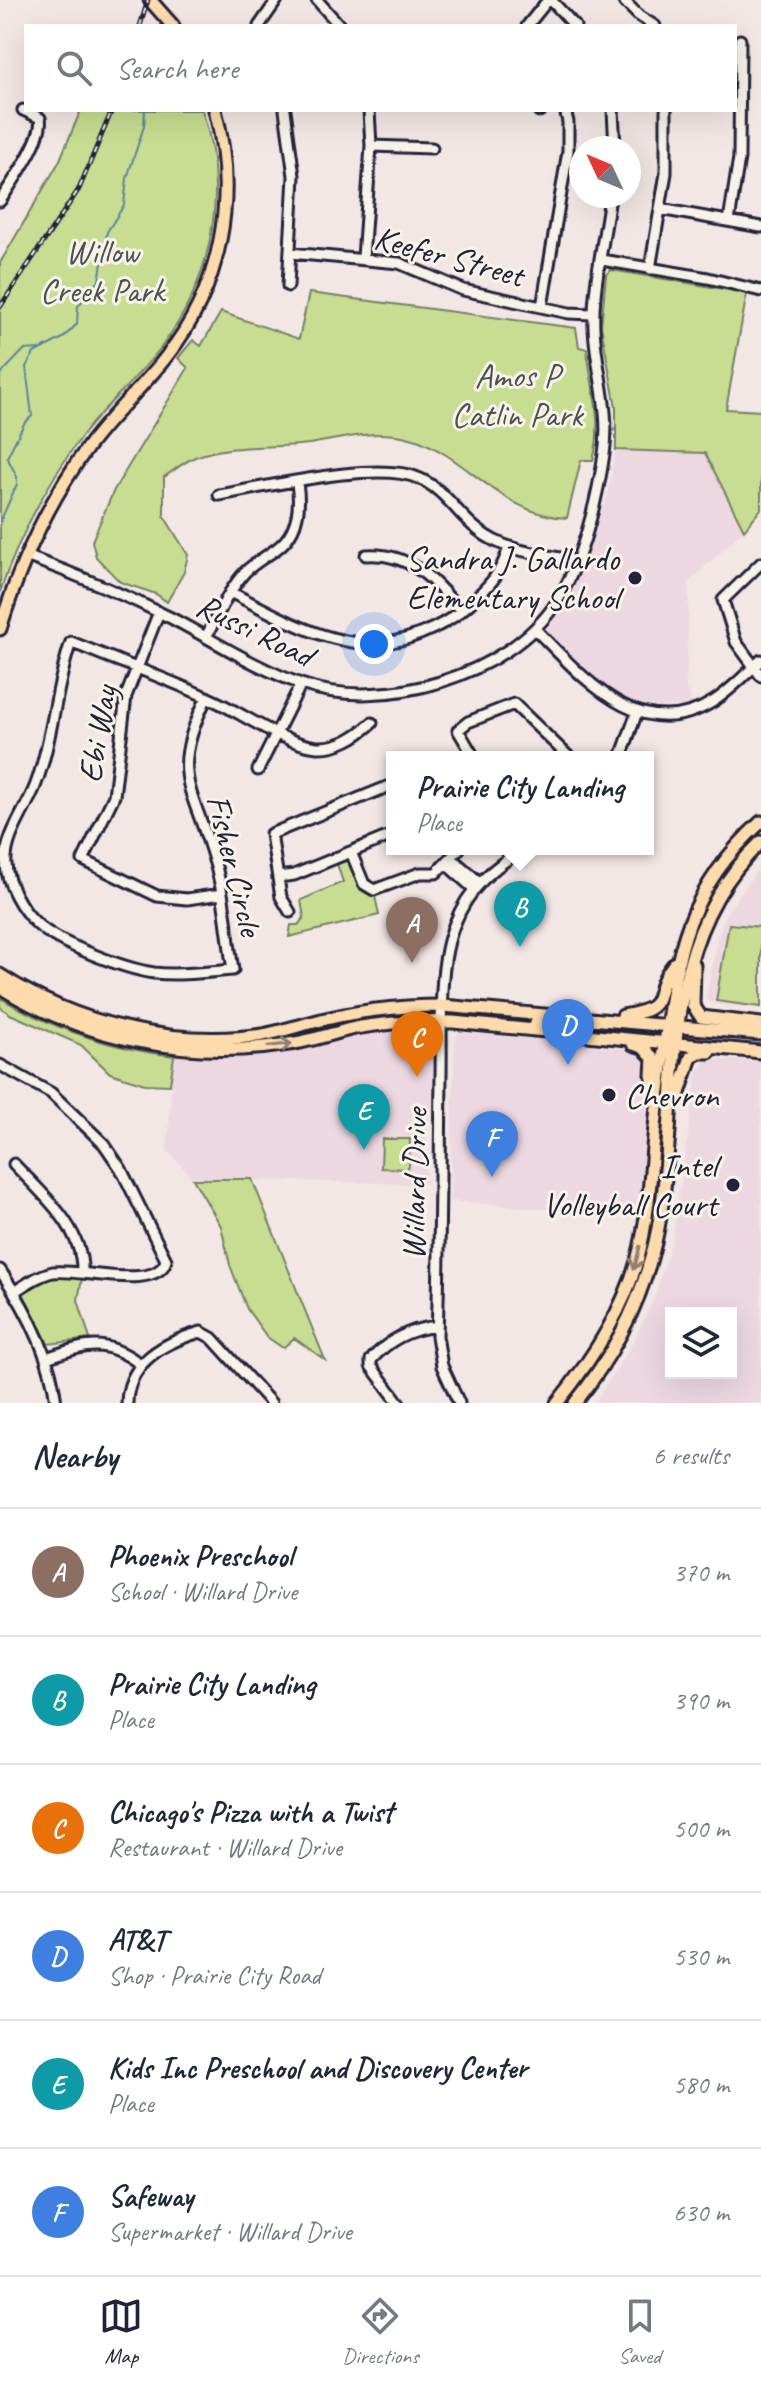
<!DOCTYPE html>
<meta charset="utf-8">
<style>
:root{--surface:#fff;--page:#f2f2f3;--text:#1f2937;--muted:#747a83;--line:#e0e1e3;--accent:#22223b}
body{margin:0;font-family:Caveat,sans-serif;background:var(--page);color:var(--text)}
.controls{position:absolute;right:24px;bottom:24px;display:grid;overflow:hidden;border-radius:0px;box-shadow:0 8px 32px #0002}
.controls button{width:72px;height:72px;display:grid;place-items:center;padding:0;border:0;border-bottom:2px solid var(--line);background:var(--surface);color:var(--text);font:40px sans-serif}
.compass{position:absolute;left:569px;top:136px;width:72px;height:72px;border-radius:50%;background:var(--surface);box-shadow:0 8px 32px #0002;rotate:314deg}
.you{position:absolute;left:374px;top:644px;width:28px;height:28px;margin:-20px;border:6px solid #fff;border-radius:50%;background:#1a73e8;box-shadow:0 0 0 12px #1a73e833}
.badge{display:grid;place-items:center;width:52px;height:52px;border-radius:50%;background:var(--accent);color:#fff;font-size:26px;font-weight:700}
.pin{position:absolute;translate:-50% -66px;filter:drop-shadow(0 2px 4px #0008)}
.pin::after{content:'';position:absolute;top:42px;width:28px;height:24px;background:inherit;clip-path:polygon(0 0,100% 0,50% 100%)}
.popup{position:absolute;left:386px;top:751px;width:268px;height:104px;box-sizing:border-box;display:grid;place-content:center;border-radius:0px;background:var(--surface);filter:drop-shadow(0 2px 6px #0005);font-size:26px;white-space:nowrap;color:var(--muted)}
.popup b{font-size:30px;color:var(--text)}
.popup::after{content:'';position:absolute;left:50%;top:100%;margin-left:-16px;border:16px solid transparent;border-top-color:var(--surface)}
.list{margin:0;padding:0;list-style:none}
h2{display:flex;justify-content:space-between;align-items:center;height:104px;margin:0;padding:0 32px;font-size:34px}
h2 small{font-size:26px;font-weight:400;color:var(--muted)}
.list li{display:grid;grid-template-columns:52px 1fr auto;gap:24px;align-items:center;box-sizing:border-box;height:128px;padding:0 32px;border-top:2px solid var(--line)}
.list b{display:block;font-size:30px;white-space:nowrap}
.list p{margin:0;font-size:26px;white-space:nowrap;color:var(--muted)}
.list em{font-size:26px;font-style:normal;color:var(--muted)}
.icon{flex:none;width:44px;height:44px;fill:none;stroke:currentColor;stroke-width:2;stroke-linecap:round;stroke-linejoin:round}
.map{position:relative;flex:none;width:761px;height:1403px;overflow:hidden}
.search{position:absolute;background:var(--surface);box-shadow:0 8px 32px #0002;left:24px;right:24px;top:24px;height:88px;display:flex;align-items:center;gap:20px;box-sizing:border-box;padding:0 28px;border-radius:0px;color:var(--muted);font-size:30px}
.sheet{height:872px;background:var(--surface)}
nav{display:flex;justify-content:space-around;align-items:center;box-sizing:border-box;height:112px;border-top:2px solid var(--line);background:var(--surface);font-size:22px;color:var(--muted)}
nav a{display:grid;justify-items:center;gap:4px}
nav .on{color:var(--accent)}
.map>svg:first-child{display:block}
.built{fill:#edd8e2;fill-rule:evenodd}
.green{fill:#c8dd92;stroke:#758066;stroke-width:2}
.lines{fill:none;stroke-linecap:round;stroke-linejoin:round}
.stream{stroke:#58869c;stroke-width:2}
.minor-casing{stroke:#22223b;stroke-width:15}
.major-casing{stroke:#22223b;stroke-width:17}
.minor{stroke:#f7f3e8;stroke-width:9}
.major{stroke:#fedbac;stroke-width:11}
.rail-casing{stroke:#22223b;stroke-width:5}
.rail{stroke:#f7f3e8;stroke-width:2;stroke-dasharray:6;stroke-linecap:butt}
.oneway{stroke:#907e74}
.poi-dot{fill:#22223b;stroke:#f7f3e8;stroke-width:3}
.labels{text-anchor:middle;dominant-baseline:central;stroke-width:6;stroke-linejoin:round;paint-order:stroke}
.park-label{font-size:34px;fill:#4c5151;stroke:#f7f3e8}
.street-label{font-size:34px;fill:#22223b;stroke:#f7f3e8}
.poi-label{font-size:34px;fill:#22223b;stroke:#f7f3e8;text-anchor:end}
</style>
<div class="map">
<svg width="761" height="1403" viewBox="0 0 761 1403">
<rect width="100%" height="100%" fill="#f2e7e5"/>
<filter id="ink" filterUnits="userSpaceOnUse"><feTurbulence type="fractalNoise" baseFrequency=".0125" numOctaves="2"/><feDisplacementMap in="SourceGraphic" scale="16" xChannelSelector="R" yChannelSelector="G"/><feConvolveMatrix kernelMatrix="1 2 1 2 8 2 1 2 1" color-interpolation-filters="sRGB"/></filter>
<g filter="url(#ink)">
<path class="built" d="M616,450l89,3 39,77 -55,52 -3,106 7,16 -10,2 -28,1 -31,-8 -26,-18 -52,-51 17,-25 16,-32 28,-76z
M761,865v144l-49,-5 -6,-6 12,-64 9,-22z
M423,1029l10,9 -1,74 -5,10 -1,62 -233,-5 -26,-29 7,-96 88,3 39,-6 63,-18z
M459,1032l181,18 12,14 -12,153 -190,-16 4,-151 2,-15z
M711,1059l50,2v342h-166l38,-61 21,-43 19,-63 23,-157 3,-10 6,-8zM671,1313h60v60h-60z"/>
<path class="green" d="M81,110h121c27,80 11,169 -40,236 -23,31 -53,55 -77,86 -37,49 -65,102 -85,160v-329l59,-101z
M611,270l136,23 -21,116 35,2v98l-17,21 -39,-77 -89,-3v-43l-15,-81 5,-51z
M309,293l267,35 3,19 8,2c4,39 17,71 6,111h-12l-14,58c-64,-3 -95,-57 -150,-78 -35,-13 -72,-2 -108,4 -37,5 -78,-1 -114,13 -11,5 -22,14 -31,20v39l24,39 -4,17 -17,30 -11,-8 -36,-12 -24,-25 -4,-16 22,-51 74,-122 -10,-10 15,-18 8,6 20,-34 78,27z
M351,858l18,34 6,4 4,19 -90,22 2,-12h7l6,-7 -3,-18 42,-18 -6,-18z
M729,924l32,3v80l-45,-6z
M0,998c54,31 112,51 174,58l-4,29 -25,-1 -35,-11 -29,-28 -71,-31 -10,-7z
M382,1139h28l-1,27 -3,3 -25,-1z
M193,1179h59l73,181 -31,-22 -11,10 -16,-11 -20,-28 -17,-44 -9,-39z
M52,1277l30,1 -4,22 12,39 -42,5 -25,-51z"/>
<g class="lines">
<path class="stream" d="M0,375l24,-25 15,-1
M0,522l17,-38v-7l-10,-20 17,-33 8,-8 -6,-49 8,-14 29,-15 14,-14 1,-18 21,-25 8,-49 17,-27 3,-27 17,-52 1,-16"/>
<defs>
<path id="minor" d="M317,0l23,26
M551,0l24,26
M623,0l16,16 16,10
M259,26l18,-26
M527,26l21,-26
M285,110l9,66 -6,110
M613,110l2,38
M539,111l2,-1
M371,146l61,2
M0,201c11,-17 45,-64 40,-83l-17,-8
M660,209l101,18
M729,221l10,-63 1,-118
M290,253l109,10 64,27 106,23 24,1
M363,258l8,-112 -2,-36
M602,260l106,18 53,13
M650,269l16,-96v-63
M542,307l26,-156v-29l-3,-12
M219,495c48,-8 158,-35 199,-17 27,11 38,35 60,52 26,22 65,24 98,31
M366,555c45,-3 68,26 95,56
M26,556c49,18 99,39 145,62 42,22 85,50 130,66 81,29 207,-8 255,-81 26,-40 41,-102 48,-149 7,-43 -8,-83 -10,-126 -2,-40 11,-91 16,-132
M761,563l-38,37 13,42 25,34
M230,592c60,30 121,70 190,42 18,-7 33,-15 47,-28 20,-18 35,-32 42,-59
M159,612l-33,84 -12,100 -31,64 74,36 30,3 34,-5
M535,629c47,47 105,119 179,72 17,-11 32,-27 47,-41
M206,637c12,-22 22,-46 39,-65 9,-9 20,-15 30,-22 23,-16 26,-42 22,-67
M207,697c-39,79 -14,89 7,163 11,35 13,74 19,110 -26,2 -53,6 -79,3 -29,-4 -98,-30 -118,-50 -15,-14 -29,-39 -30,-59 -2,-27 21,-55 30,-80 17,-46 19,-96 35,-142 48,20 98,37 144,59 30,14 70,43 102,46 22,1 39,-10 55,-24
M474,757l-16,-27 10,-8 46,-18 55,53
M621,757l16,-45
M258,770l43,-86
M351,852l13,32 10,6 46,-17h16l23,-24
M451,858l28,24
M446,864l28,25
M278,877l16,-2 98,-40
M290,912l-9,-15 -10,-63 121,-49
M0,1065l51,28 53,51 17,25 45,91c-7,32 -88,8 -113,12 -14,3 -27,12 -39,20
M14,1164c28,30 70,64 68,109
M0,1270c27,40 51,85 56,133
M46,1358c39,-13 59,-21 94,6
M127,1403c1,-42 38,-61 74,-71l11,6 59,65
M399,1403l-28,-37v-6c18,-21 39,-31 66,-34
M459,1403l-17,-37 -5,-30c3,-87 3,-175 4,-262 1,-46 -4,-108 14,-151 13,-34 38,-56 69,-74"/>
<path id="major" d="M150,0l23,26
M0,629c20,-66 49,-129 90,-185 23,-31 52,-56 76,-87 56,-70 72,-161 49,-247
M694,965l-1,40 8,12 60,7
M0,975c75,49 174,73 263,60 16,-3 31,-8 47,-12 43,-12 87,-17 133,-17l318,28
M0,987c86,53 189,73 289,57 22,-3 44,-11 66,-16 32,-6 65,-7 98,-6l308,30
M623,1016c52,-9 24,-21 52,-53
M534,1030l2,-7 3,-2 21,1
M633,1044l10,3 10,11 -1,17 4,15
M672,1104l7,-11 12,-36 8,-5h10
M557,1403c34,-42 65,-89 80,-142 10,-37 13,-76 16,-114 3,-35 7,-69 12,-103 12,-95 22,-154 96,-222
M575,1403c41,-51 71,-111 83,-175 25,-131 -6,-284 103,-386"/>
</defs>
<use href="#minor" class="minor-casing"/>
<use href="#major" class="major-casing"/>
<use href="#minor" class="minor"/>
<use href="#major" class="major"/>
<defs>
<path id="rail" d="M140,26l8,-26
M0,307l79,-118 33,-79"/>
</defs>
<use href="#rail" class="rail-casing"/>
<use href="#rail" class="rail"/>
</g>
<defs><path id="oneway-shaft" d="M-6 0H5M1.5-3L5.5 0L1.5 3" fill="none" stroke-width="1.6" stroke-linecap="round" stroke-linejoin="round" transform="scale(2)"/></defs>
<g class="oneway">
<use href="#oneway-shaft" transform="translate(280 1045) rotate(-6)"/>
<use href="#oneway-shaft" transform="translate(637 1258) rotate(104)"/>
</g>
</g>
<g class="poi-dot">
<circle cx="635" cy="578" r="8"/>
<circle cx="609" cy="1095" r="8"/>
<circle cx="733" cy="1185" r="8"/>
</g>
<g class="labels">
<g class="park-label">
<text x="102" y="251">Willow<tspan x="102" dy="39">Creek Park</tspan></text>
<text x="517" y="375">Amos P<tspan x="517" dy="39">Catlin Park</tspan></text>
</g>
<g class="street-label">
<text transform="translate(449 256) rotate(15)">Keefer Street</text>
<text transform="translate(255 630) rotate(26)">Russi Road</text>
<text transform="translate(97 734) rotate(-80)">Ebi Way</text>
<text transform="translate(235 865) rotate(76)">Fisher Circle</text>
<text transform="translate(414 1184) rotate(-89)">Willard Drive</text>
</g>
<g class="poi-label">
<text x="619" y="558">Sandra J. Gallardo<tspan x="619" dy="39">Elementary School</tspan></text>
<text x="625" y="1095" text-anchor="start">Chevron</text>
<text x="717" y="1165">Intel<tspan x="717" dy="39">Volleyball Court</tspan></text>
</g>
</g>
</svg>
<div class="controls">
<button><svg class="icon" aria-label="layers" viewBox="0 0 24 24"><path d="M12 4l9 5-9 5-9-5zM3 14l9 5 9-5"/></svg></button>
</div>
<svg class="compass" viewBox="-18 -18 36 36"><path d="M0-13l5 13h-10z" fill="#e53935"/><path d="M0 13l5-13h-10z" fill="#747a83"/></svg>
<div class="you"></div>
<div class="pin badge" style="left:412px;top:963px;background:#8d6e63">A</div>
<div class="pin badge" style="left:520px;top:947px;background:#0f9aa8">B</div>
<div class="popup"><b>Prairie City Landing</b>Place</div>
<div class="pin badge" style="left:417px;top:1077px;background:#e8710a">C</div>
<div class="pin badge" style="left:568px;top:1065px;background:#3f7fe0">D</div>
<div class="pin badge" style="left:364px;top:1150px;background:#0f9aa8">E</div>
<div class="pin badge" style="left:492px;top:1177px;background:#3f7fe0">F</div>
<div class="search"><svg class="icon" aria-label="search" viewBox="0 0 24 24"><circle cx="10" cy="10" r="6"/><path d="M15 15l6 6"/></svg>Search here</div>
</div>
<section class="sheet">
<h2>Nearby<small>6 results</small></h2>
<ul class="list">
<li><span class="badge" style="background:#8d6e63">A</span><div><b>Phoenix Preschool</b><p>School · Willard Drive</p></div><em>370 m</em></li>
<li><span class="badge" style="background:#0f9aa8">B</span><div><b>Prairie City Landing</b><p>Place</p></div><em>390 m</em></li>
<li><span class="badge" style="background:#e8710a">C</span><div><b>Chicago's Pizza with a Twist</b><p>Restaurant · Willard Drive</p></div><em>500 m</em></li>
<li><span class="badge" style="background:#3f7fe0">D</span><div><b>AT&amp;T</b><p>Shop · Prairie City Road</p></div><em>530 m</em></li>
<li><span class="badge" style="background:#0f9aa8">E</span><div><b>Kids Inc Preschool and Discovery Center</b><p>Place</p></div><em>580 m</em></li>
<li><span class="badge" style="background:#3f7fe0">F</span><div><b>Safeway</b><p>Supermarket · Willard Drive</p></div><em>630 m</em></li>
</ul>
</section>
<nav>
<a class="on"><svg class="icon" aria-label="map" viewBox="0 0 24 24"><path d="M3 6l6-2 6 2 6-2v14l-6 2-6-2-6 2zM9 4v14M15 6v14"/></svg>Map</a>
<a><svg class="icon" aria-label="directions" viewBox="0 0 24 24"><path d="M12 3l9 9-9 9-9-9zM9 14v-3h6M13 9l2 2-2 2"/></svg>Directions</a>
<a><svg class="icon" aria-label="saved" viewBox="0 0 24 24"><path d="M7 4h10v16l-5-4-5 4z"/></svg>Saved</a>
</nav>
